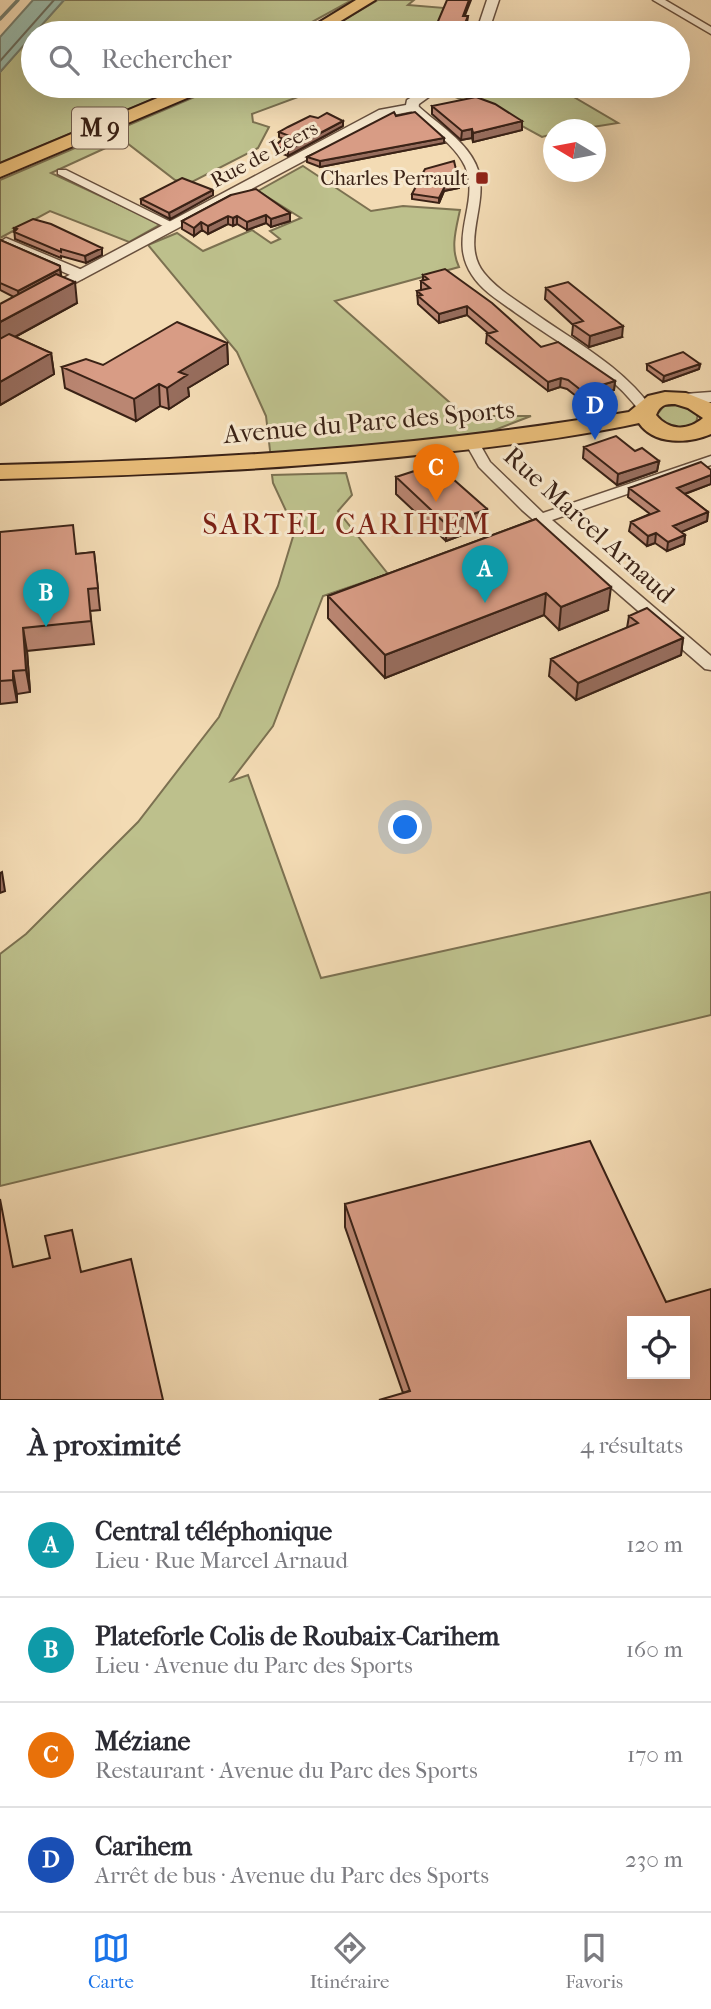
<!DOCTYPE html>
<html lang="fr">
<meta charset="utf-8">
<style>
:root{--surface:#fff;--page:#f2f2f3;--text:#2b2b33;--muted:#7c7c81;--line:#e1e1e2;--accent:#1a73e8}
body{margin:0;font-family:"IM FELL French Canon",serif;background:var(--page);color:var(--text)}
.controls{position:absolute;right:21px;bottom:21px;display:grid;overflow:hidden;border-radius:0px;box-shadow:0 7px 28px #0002}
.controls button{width:63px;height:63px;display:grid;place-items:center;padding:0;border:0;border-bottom:2px solid var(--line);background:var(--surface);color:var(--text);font:35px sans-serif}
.compass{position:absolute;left:543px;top:119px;width:63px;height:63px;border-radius:50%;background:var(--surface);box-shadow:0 7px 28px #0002;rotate:280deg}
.you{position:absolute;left:406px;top:828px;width:24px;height:24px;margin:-18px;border:5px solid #fff;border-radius:50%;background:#1a73e8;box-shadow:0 0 0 10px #1a73e833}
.badge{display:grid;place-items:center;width:46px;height:46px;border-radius:50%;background:var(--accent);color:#fff;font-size:23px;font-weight:700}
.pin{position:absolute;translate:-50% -58px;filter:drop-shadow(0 2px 4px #0008)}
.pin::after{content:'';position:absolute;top:37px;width:24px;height:21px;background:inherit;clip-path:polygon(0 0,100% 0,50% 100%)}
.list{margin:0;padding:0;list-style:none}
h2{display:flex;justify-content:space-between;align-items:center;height:91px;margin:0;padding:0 28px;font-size:30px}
h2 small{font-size:23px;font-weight:400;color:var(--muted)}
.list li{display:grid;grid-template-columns:46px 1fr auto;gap:21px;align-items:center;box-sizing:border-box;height:105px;padding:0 28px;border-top:2px solid var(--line)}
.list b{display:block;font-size:26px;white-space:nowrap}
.list p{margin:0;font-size:23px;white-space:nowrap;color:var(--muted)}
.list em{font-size:23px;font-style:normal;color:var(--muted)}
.icon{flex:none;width:38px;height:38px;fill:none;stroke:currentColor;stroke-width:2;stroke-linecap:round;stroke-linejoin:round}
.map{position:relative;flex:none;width:711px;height:1400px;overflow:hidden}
.search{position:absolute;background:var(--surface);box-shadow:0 7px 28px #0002;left:21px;right:21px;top:21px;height:77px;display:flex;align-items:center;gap:18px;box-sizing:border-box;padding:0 24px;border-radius:38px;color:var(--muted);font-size:26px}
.sheet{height:511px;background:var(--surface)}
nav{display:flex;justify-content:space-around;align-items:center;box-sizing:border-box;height:98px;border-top:2px solid var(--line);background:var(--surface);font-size:19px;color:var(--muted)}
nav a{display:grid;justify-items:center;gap:4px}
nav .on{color:var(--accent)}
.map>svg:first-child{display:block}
.green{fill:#bdc08c;stroke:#7c7151;stroke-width:2}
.water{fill:#9bbbab;stroke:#747e6f;stroke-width:2}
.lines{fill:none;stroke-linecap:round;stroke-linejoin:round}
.shore{stroke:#6a6e60;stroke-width:2}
.stream{stroke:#747e6f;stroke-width:3.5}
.minor-casing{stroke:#68503e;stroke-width:3}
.tertiary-casing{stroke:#68503e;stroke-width:3}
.primary-casing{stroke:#3a2216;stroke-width:4}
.trunk-casing{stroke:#3a2216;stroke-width:4}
.minor{fill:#f7e8ce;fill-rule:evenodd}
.tertiary{fill:#f7e8ce;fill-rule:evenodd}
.primary{fill:#eabe7a;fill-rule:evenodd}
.trunk{fill:#eabe7a;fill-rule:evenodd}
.wall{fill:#ba8672;stroke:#3a2216;stroke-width:2}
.shaded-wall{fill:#976d5d;stroke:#3a2216;stroke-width:2}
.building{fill:#d89c85;stroke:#3a2216;stroke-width:2;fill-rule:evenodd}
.poi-dot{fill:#8f2418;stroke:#f7e8ce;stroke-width:2.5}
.labels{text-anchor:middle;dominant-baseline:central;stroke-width:6;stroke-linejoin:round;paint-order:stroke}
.far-street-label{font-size:21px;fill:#3a2216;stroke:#f7e8ce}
.far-poi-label{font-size:21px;fill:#3a2216;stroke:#f7e8ce;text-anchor:end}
.shield{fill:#f7e8ce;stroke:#735d4d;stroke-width:2}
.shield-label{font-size:24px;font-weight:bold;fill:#3a2216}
.street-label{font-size:26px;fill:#3a2216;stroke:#f7e8ce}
.quarter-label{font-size:30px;letter-spacing:2px;fill:#7a1f14;stroke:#f7e8ce}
</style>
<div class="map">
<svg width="711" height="1400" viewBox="0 0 711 1400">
<rect width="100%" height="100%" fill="#f3dbb4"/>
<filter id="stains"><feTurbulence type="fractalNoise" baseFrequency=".00286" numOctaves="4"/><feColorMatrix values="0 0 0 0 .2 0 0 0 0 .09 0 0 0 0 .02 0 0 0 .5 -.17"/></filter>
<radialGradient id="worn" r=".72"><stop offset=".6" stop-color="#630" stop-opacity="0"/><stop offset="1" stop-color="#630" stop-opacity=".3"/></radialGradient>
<path class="green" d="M64,0h288l-60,33h-258z
M378,0h36l-6,5 49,4c-24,32 -98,24 -135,24z
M33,34v52h151l-184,77v-91z
M220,86h82l-4,11 -46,17 1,8 16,5 -11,21 -70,36 -13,-4 -52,-40 -72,33 110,51 -32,18 -79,-31 -50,27v-58z
M454,86h101l63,37 -38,6 -26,1 -1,4 -11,3 -44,-24 -56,-21z
M303,166l68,45 32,-5 57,4c-4,19 -10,38 -1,57l-124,34 130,115h66l-62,24 -198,19 -5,-43 -29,-64 -89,-107 29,-12 26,18 49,-21 19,13 9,-4 -10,-8 31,-13 -43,-27z
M680,405l18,9 -2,9c-15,8 -28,5 -40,-7l8,-10z
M346,473l6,22 -14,16 50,63 -65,22 -50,130 -42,55 17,-6 73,203 390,-86v123l-711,171v-232l26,-20 112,-112 81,-105 59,-131 17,-56 -22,-47 -1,-8z"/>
<path class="water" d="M33,0h31l-64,72v-35z"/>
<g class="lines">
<path class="shore" d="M0,61l54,-61"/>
<path class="stream" d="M0,19l18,-19"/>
<defs>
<path id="minor" d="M653,0h12l46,27v7z
M409,105h8c20,19 52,37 61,65 11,34 -18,73 6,103 12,15 30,26 46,37 42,30 94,57 123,100l-2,3h-10c-29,-42 -83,-70 -125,-100 -15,-11 -34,-22 -44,-38 -25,-38 9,-72 -7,-109 -11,-23 -38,-39 -56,-57z
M58,170h8l113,56 -10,3 -111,-55z
M6,238l81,34 1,3 -6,4 -5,-1 -75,-33 -2,-3z
M473,440l5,1 12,21 53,51 168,-57v9l-159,55 159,136v14l-6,-1 -183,-159 -43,-43 -13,-23z"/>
<path id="tertiary" d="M487,0h12l-11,33h-12z
M430,86h14l-25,18 -1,6 -30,6 -388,207v-11l379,-202 27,-5 1,-5z
M711,392v10l-27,2 -9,-5 9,-5z"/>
<path id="primary" d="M665,392l21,1 25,10v31c-23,10 -57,11 -72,-11 -64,14 -130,22 -194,29 -148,17 -296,23 -445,27v-14c211,-5 421,-18 629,-53l19,-16zM675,404l13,4 15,10c-15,13 -34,13 -47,-3 4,-10 9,-11 19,-11z"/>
<path id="trunk" d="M356,0h19l-54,33h-19z
M186,86h23l-3,4 -206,87v-13z"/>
</defs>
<use href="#minor" class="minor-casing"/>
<use href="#tertiary" class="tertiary-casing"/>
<use href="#primary" class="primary-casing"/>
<use href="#trunk" class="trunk-casing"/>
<use href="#minor" class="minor"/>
<use href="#tertiary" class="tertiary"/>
<use href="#primary" class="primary"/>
<use href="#trunk" class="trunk"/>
</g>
<path class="wall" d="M432,106l90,15v9l-49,12 -1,-4 -11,2 -29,-26z
M396,116l48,27 -124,24 -13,-5v-5z
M343,126l-55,30 -13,-5v-5l8,-7 -4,-2v-5z
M459,182v6l-15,3 -5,12 -27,-4v-5z
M213,190v5l-43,24 -29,-15v-5z
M231,195l59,18v8l-19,6 -5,-4 -19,7 -10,-6 -4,2 -5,-2 -20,10 -6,-4 -8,6 -12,-7v-8z
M14,228l88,20v7l-16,8 -25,-7v2l-46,-19z
M0,240l60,26 1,10 16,27 -62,34 36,16 3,21 -54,31 14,-108 -14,-7z
M423,275l118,72 74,34 -1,9 -33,10 -14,-11 -7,-2 -12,4 -62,-48 1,-9h2l-22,-19 -28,8 -21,-19 -1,-13 5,-1 -1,-1v-8l2,-1z
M546,288l76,49 -33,10 -17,-12 1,-10 -28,-26z
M227,343l1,21 -40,24 1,8 -20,13 -9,-3 -24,15 -71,-33 -3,-21 41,-2z
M647,364h53l-1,5 -36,13 -16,-12z
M584,447l75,14 -2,10 -40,14 -34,-27z
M711,470v14l-26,10 23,18 -1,9 -26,11 4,3 -1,9 -17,7 -12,-8 -8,3 -18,-15 2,-9 19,-8 -22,-17 1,-9z
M396,477l90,49 -40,15 -50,-47z
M536,519l72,91 -49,20 -15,-15 -159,63 -57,-60v-22z
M0,532l77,22 17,-2 6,58 -10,1 4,33 -67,7 3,41 -13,2v8l-17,2z
M629,616l54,22 -2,17 -105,45 -27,-24 2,-17 76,-31z
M345,1204l321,98 -263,91 -58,-166z"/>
<path class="shaded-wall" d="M469,0h2l-9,23 1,-7z
M468,16l-1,7 -3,10h-3z
M343,121v5l-55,30v-6z
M522,121v9l-49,12v-9z
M472,129v9l-11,2 1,-9z
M444,138v5l-124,24v-6z
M459,182v6l-15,3 -5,12v-5l6,-12z
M213,190v5l-43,24 -1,-6z
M290,213v8l-19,6v-8z
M266,215v8l-19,7v-8z
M228,216v8l-20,10v-8z
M237,216v8l-4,2v-8z
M201,222l1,8 -8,6v-8z
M102,248v7l-16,8 -1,-7z
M60,269l1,7 -42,23 -1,-8z
M75,282l2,21 -77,42v-23z
M467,306v9l-28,8v-9z
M623,326l-1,11 -33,10 1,-11z
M227,343l1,21 -40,24 1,8 -20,13 -2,-21 12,-16z
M51,353l3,21 -54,31v-23z
M700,364l-1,5 -36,13 1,-6z
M561,378l-1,9 -12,4v-9z
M615,381l-1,9 -33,10 1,-9z
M159,384l1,22 -24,15 -2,-22z
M659,461l-2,10 -40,14 1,-11z
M711,475v9l-35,13 1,-9z
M487,509l-1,17 -40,15v-17z
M708,512l-1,9 -35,15 1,-10z
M656,533l-1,10 -8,3 1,-10z
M685,535l-1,9 -17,7 1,-9z
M611,587l-3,23 -49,20 2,-23z
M546,593l-2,22 -159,63v-23z
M23,628l4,23 3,41 -4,-22z
M683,638l-2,17 -105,45 2,-17z
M13,671l4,23v8l-4,-22z
M2,872l3,19 -5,2v-20z"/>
<path class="building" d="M447,0h22l-6,16h5l-7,17h-28z
M419,30l5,3h-19z
M476,97l19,7 27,17 -49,12 -1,-4 -10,2 -30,-25z
M394,112l2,4 19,-4 29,26 -124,23 -13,-4z
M327,113l16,8 -55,29 -13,-4 12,-11 -8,-3 9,-5 22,-11 8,2z
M454,161l5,21 -14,4 -6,12 -27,-4 13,-25z
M182,178l31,12 -44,23 -28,-14z
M256,189l34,24 -19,6 -5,-4 -19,7 -10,-6 -4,2 -5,-2 -20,10 -7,-4 -7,6 -12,-7 49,-26z
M33,219l18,5 51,24 -17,8 -24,-7v3l-47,-20 3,-3 -3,-1z
M0,240l60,26v3l-42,22 -18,-8z
M445,269l47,34 49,44 17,-5 57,39 -33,10 -14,-11 -7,-2 -13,4 -61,-48 10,-3 -30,-25 -28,8 -21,-18 4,-1 -5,-4 13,-3 -9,-7 7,-2 -5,-4z
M56,274l19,8 -75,40v-18z
M568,282l55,44 -33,10 -17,-12 10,-3 -37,-33z
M177,322l50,21 -48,29 8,3 -20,13 -8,-4 -25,15 -72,-32 24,-8 17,6z
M9,334l42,19 -51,29v-43z
M683,352l17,12 -36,12 -17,-12z
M616,436l19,15 7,-3 17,13 -41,13 -34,-27z
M701,462l10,8v5l-34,13 31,24 -35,14 12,9 -17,7 -12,-9 -8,3 -17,-14 28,-11 -30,-23z
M436,464l51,45 -41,15 -50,-47z
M536,519l75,68 -50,20 -15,-14 -161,62 -57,-59z
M73,525l3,29 18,-2 4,36 -10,1 3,32 -68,7 3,42 -13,1v9l-13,1v-149z
M647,608l36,30 -105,45 -27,-24 87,-36 -9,-7z
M590,1141l76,161 45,-13v111h-332l31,-9 -65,-187zM632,1321h53v53h-53z
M0,1199l13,68 37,-9 -5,-22 27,-6 9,42 50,-13 32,141h-163z"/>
<rect class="poi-dot" x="475" y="171" width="14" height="14" rx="3.5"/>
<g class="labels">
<g class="far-street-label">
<text transform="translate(264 154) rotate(-28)">Rue de Leers</text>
</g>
<g class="far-poi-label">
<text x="468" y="178">Charles Perrault</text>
</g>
<rect class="shield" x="72" y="107.5" width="56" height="41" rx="5"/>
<g class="shield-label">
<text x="100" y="128">M 9</text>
</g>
<g class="street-label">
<text transform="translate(369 422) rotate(-5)">Avenue du Parc des Sports</text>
<text transform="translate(589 525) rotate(42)">Rue Marcel Arnaud</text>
</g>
<g class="quarter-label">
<text x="347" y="524">SARTEL CARIHEM</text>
</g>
</g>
<rect width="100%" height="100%" filter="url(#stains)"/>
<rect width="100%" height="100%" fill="url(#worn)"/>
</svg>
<div class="controls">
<button><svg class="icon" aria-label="locate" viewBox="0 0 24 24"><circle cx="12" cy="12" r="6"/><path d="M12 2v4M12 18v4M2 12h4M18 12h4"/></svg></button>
</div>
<svg class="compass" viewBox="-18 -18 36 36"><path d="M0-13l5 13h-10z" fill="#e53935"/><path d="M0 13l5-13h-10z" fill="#7c7c81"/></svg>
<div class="you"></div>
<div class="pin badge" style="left:485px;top:603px;background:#0f9aa8">A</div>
<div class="pin badge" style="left:46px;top:627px;background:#0f9aa8">B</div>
<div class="pin badge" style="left:436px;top:502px;background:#e8710a">C</div>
<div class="pin badge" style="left:595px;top:440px;background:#1a4fb4">D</div>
<div class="search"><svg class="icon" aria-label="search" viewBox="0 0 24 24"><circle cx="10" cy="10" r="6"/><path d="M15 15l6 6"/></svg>Rechercher</div>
</div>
<section class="sheet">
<h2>À proximité<small>4 résultats</small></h2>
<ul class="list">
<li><span class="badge" style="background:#0f9aa8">A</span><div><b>Central téléphonique</b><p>Lieu · Rue Marcel Arnaud</p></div><em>120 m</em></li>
<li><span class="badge" style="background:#0f9aa8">B</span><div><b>Plateforle Colis de Roubaix-Carihem</b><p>Lieu · Avenue du Parc des Sports</p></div><em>160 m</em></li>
<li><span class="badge" style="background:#e8710a">C</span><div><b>Méziane</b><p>Restaurant · Avenue du Parc des Sports</p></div><em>170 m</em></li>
<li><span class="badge" style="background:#1a4fb4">D</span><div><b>Carihem</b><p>Arrêt de bus · Avenue du Parc des Sports</p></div><em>230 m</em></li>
</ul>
</section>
<nav>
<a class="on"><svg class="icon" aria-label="map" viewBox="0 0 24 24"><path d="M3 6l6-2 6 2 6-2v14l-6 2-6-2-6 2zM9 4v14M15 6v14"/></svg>Carte</a>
<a><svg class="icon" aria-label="directions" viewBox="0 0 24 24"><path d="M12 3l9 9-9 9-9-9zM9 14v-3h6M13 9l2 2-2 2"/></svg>Itinéraire</a>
<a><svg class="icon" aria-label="saved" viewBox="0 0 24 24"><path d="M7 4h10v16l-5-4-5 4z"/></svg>Favoris</a>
</nav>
